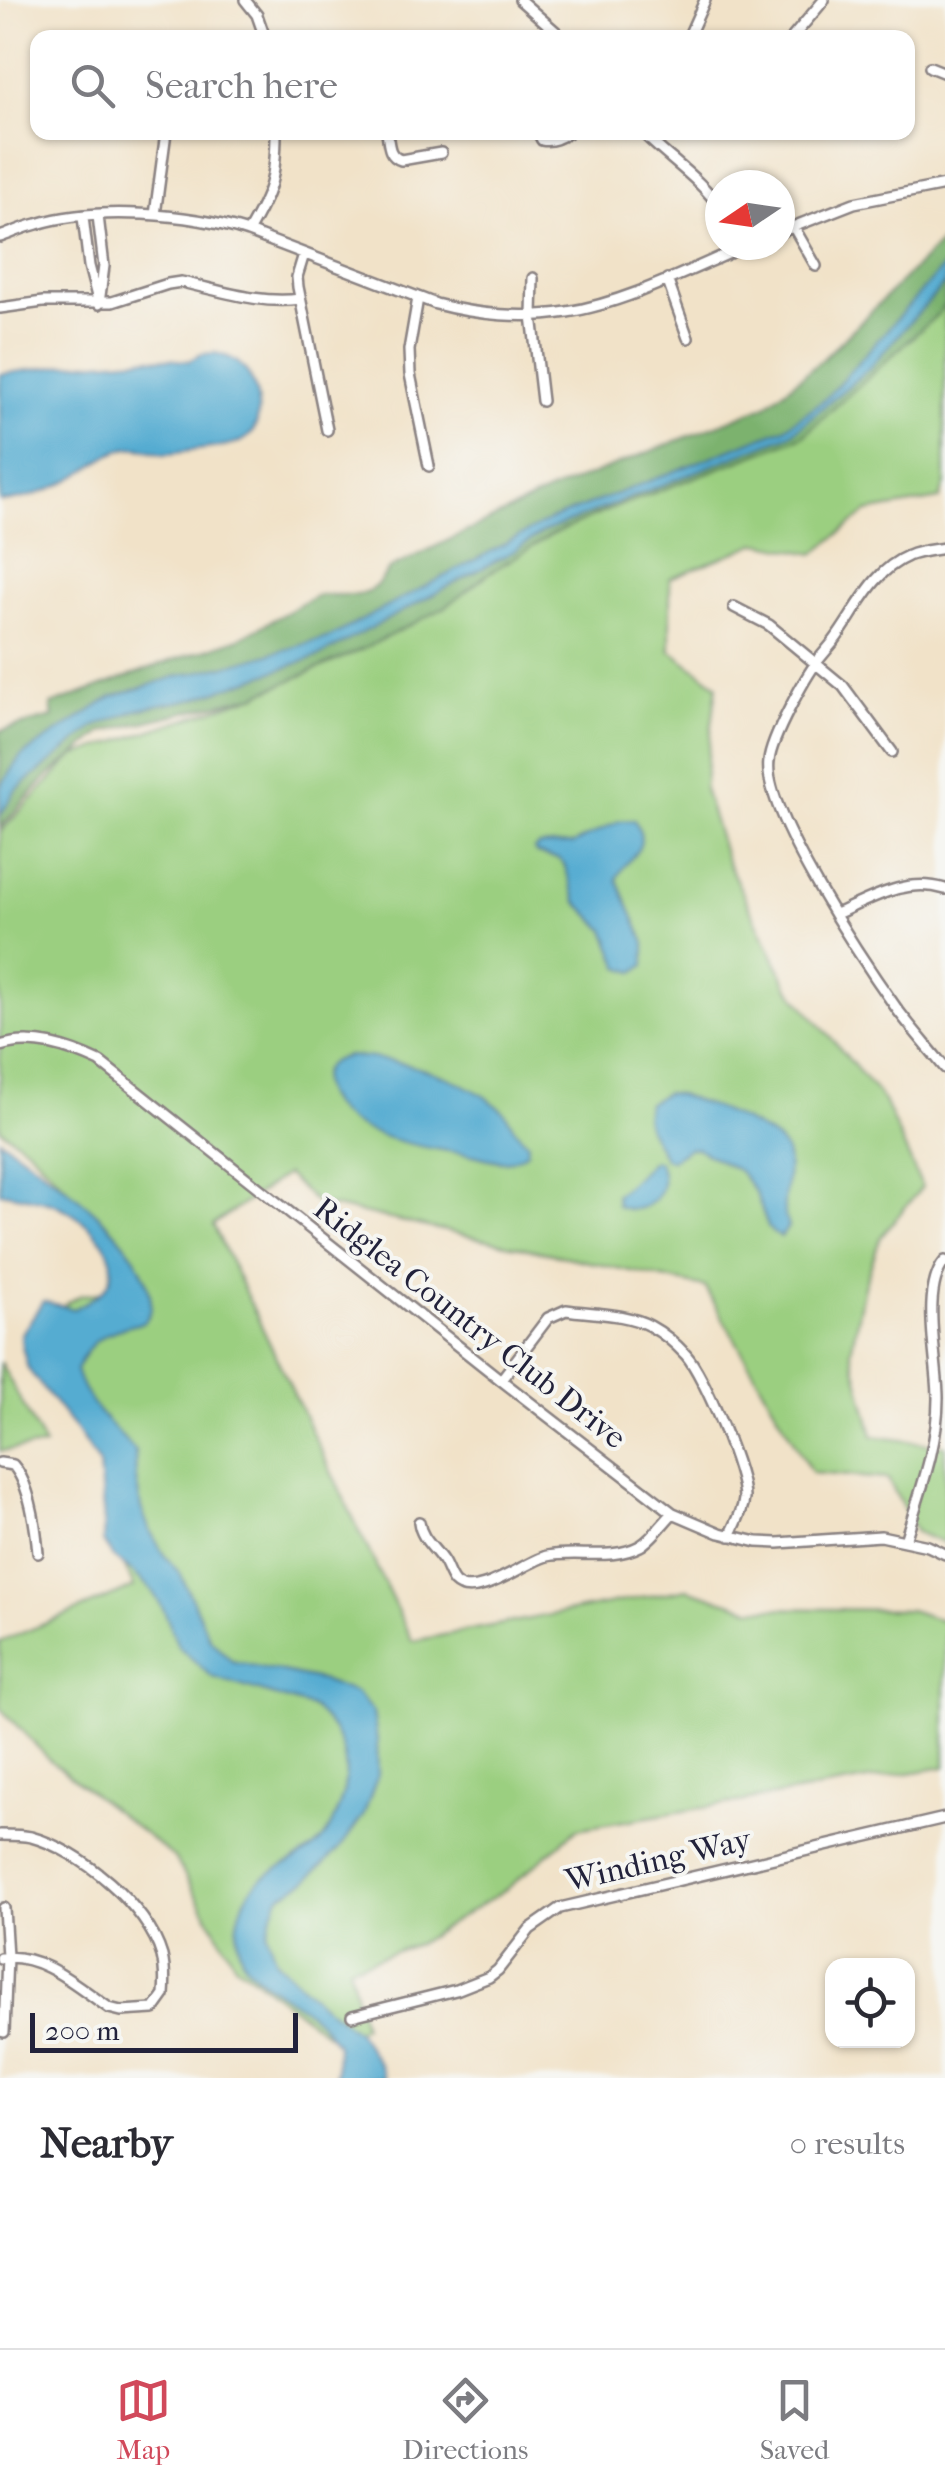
<!DOCTYPE html>
<style>
:root{--surface:#fff;--page:#f2f2f3;--text:#2b2b33;--muted:#7c7c81;--line:#e1e1e2;--accent:#d1495b}
body{margin:0;font-family:"IM FELL French Canon",serif;background:var(--page);color:var(--text)}
.controls{position:absolute;right:30px;bottom:30px;display:grid;overflow:hidden;border-radius:20px;box-shadow:0 2px 8px #0004}
.controls button{width:90px;height:90px;display:grid;place-items:center;padding:0;border:0;border-bottom:2px solid var(--line);background:var(--surface);color:var(--text);font:50px sans-serif}
.compass{position:absolute;left:705px;top:170px;width:90px;height:90px;border-radius:50%;background:var(--surface);box-shadow:0 2px 8px #0004;rotate:257deg}
.scale{position:absolute;left:30px;bottom:25px;width:268px;box-sizing:border-box;padding-left:10px;border:5px solid #22223b;border-top:0;font-size:28px;line-height:35px;white-space:nowrap;color:#22223b;-webkit-text-stroke:8px #f6f6f2;paint-order:stroke}
.list{margin:0;padding:0;list-style:none}
h2{display:flex;justify-content:space-between;align-items:center;height:130px;margin:0;padding:0 40px;font-size:42px}
h2 small{font-size:32px;font-weight:400;color:var(--muted)}
.icon{flex:none;width:55px;height:55px;fill:none;stroke:currentColor;stroke-width:2;stroke-linecap:round;stroke-linejoin:round}
.map{position:relative;flex:none;width:945px;height:2078px;overflow:hidden}
.search{position:absolute;background:var(--surface);box-shadow:0 2px 8px #0004;left:30px;right:30px;top:30px;height:110px;display:flex;align-items:center;gap:25px;box-sizing:border-box;padding:0 35px;border-radius:20px;color:var(--muted);font-size:38px}
.sheet{height:270px;background:var(--surface)}
nav{display:flex;justify-content:space-around;align-items:center;box-sizing:border-box;height:140px;border-top:2px solid var(--line);background:var(--surface);font-size:28px;color:var(--muted)}
nav a{display:grid;justify-items:center;gap:5px}
nav .on{color:var(--accent)}
.map>svg:first-child{display:block}
.green{fill:#9bcf80;stroke:#5e785e;stroke-width:2.5}
.forest{fill:#7cb26e;stroke:#4f6a54;stroke-width:2.5}
.water{fill:#55acd1;stroke:#3c6786;stroke-width:2.5}
.lines{fill:none;stroke-linecap:round;stroke-linejoin:round}
.minor-casing{stroke:#8a8282;stroke-width:14}
.minor{stroke:#fff;stroke-width:9}
.labels{text-anchor:middle;dominant-baseline:central;stroke-width:8;stroke-linejoin:round;paint-order:stroke}
.street-label{font-size:32px;fill:#22223b;stroke:#f6f6f2}
</style>
<div class="map">
<svg width="945" height="2078" viewBox="0 0 945 2078">
<rect width="100%" height="100%" fill="#f6f6f2"/>
<filter id="ink" filterUnits="userSpaceOnUse"><feTurbulence type="fractalNoise" baseFrequency=".01" numOctaves="2"/><feDisplacementMap in="SourceGraphic" scale="20" xChannelSelector="R" yChannelSelector="G"/><feConvolveMatrix kernelMatrix="1 2 1 2 8 2 1 2 1" color-interpolation-filters="sRGB"/></filter>
<filter id="wash" filterUnits="userSpaceOnUse"><feTurbulence type="fractalNoise" baseFrequency=".0048" numOctaves="4" result="noise"/><feDisplacementMap in="SourceGraphic" scale="40" xChannelSelector="R" yChannelSelector="G"/><feGaussianBlur stdDeviation="2.25" result="paint"/><feColorMatrix in="noise" values="0 0 0 0 0 0 0 0 0 0 0 0 0 0 0 0 0 1.4 0 .05"/><feComposite in="paint" operator="in"/></filter>
<g filter="url(#wash)">
<rect width="100%" height="100%" fill="#f1e2c8"/>
<path class="green" d="M945,304v179l-5,16 -73,13 -53,42 -56,-11 -88,35v72l47,35 -13,104 22,70 63,129 95,113 38,86 -42,51 -16,48 -13,65 22,85 72,10v98l-29,-12 -28,-53 -76,-6 -107,-186 -389,-84 -30,-29 -73,51 199,416 275,-52 62,19 160,2 36,11v146l-368,62 -69,59 -91,56 -68,23 14,59 -28,14 -100,-76 -60,-106 -123,-96 -52,-54v-66l134,-55 -30,-66 8,-10 -29,-113 -35,-84 33,-19 27,-3 10,-53 -91,-91 -27,-19v-297l74,-76 183,-61 296,-161 53,-23 286,-156 45,-41z
M0,1362l45,84 -45,5z"/>
<path class="forest" d="M945,238v66l-7,10 -135,122 -197,75 -53,23 -64,39 -43,34 -83,42 -106,46 -154,37 -58,47 -45,49v-97l53,-14 -2,-12 105,-39 84,-28 78,-43h39l11,-3 10,-8 11,-15 159,-77 217,-86 58,-47z"/>
<path class="water" d="M945,265v18l-78,87 -76,64 -248,98 -27,18 -197,106 -122,42 -61,12 -42,17 -79,64 -15,25v-29l20,-30 92,-60 66,-21 56,-12 96,-27 220,-117 235,-92 40,-29z
M215,353c17,4 28,10 36,26 9,18 13,51 -9,62 -14,6 -31,7 -46,9 -9,1 -21,4 -31,4 -17,-2 -25,-11 -45,-4 -15,6 -27,16 -40,24 -23,14 -53,26 -80,28v-128l73,-10 79,-6 37,3 13,-7z
M634,820c20,32 -9,35 -17,59l28,64v22l-11,7 -14,-5 -15,-37 -28,-28 -13,-38 -5,-5 -23,-6 -2,-3 4,-4 35,-2 46,-23z
M348,1056c49,2 120,21 156,56 5,6 8,14 13,20 3,4 8,7 11,11l-1,9c-7,6 -13,8 -22,9 -13,0 -25,-5 -38,-7 -35,-5 -84,-13 -115,-31 -27,-16 -50,-58 -4,-67z
M666,1093c21,1 112,38 119,57 7,16 -1,37 -1,54 -1,9 2,16 4,23l-7,10 -8,-4 -5,-6 -12,-34 -17,-22 -43,-23h-7l-18,12 -7,-2c-8,-20 -25,-32 -16,-55z
M0,1139c49,37 134,89 149,151 2,10 5,20 -3,29 -5,6 -14,6 -21,8 -29,9 -36,17 -49,43 10,35 36,55 59,81l1,28 5,29 9,23 14,24 16,18 30,66 22,22 92,20 32,12 17,19 4,28 1,35 -15,41 -23,32 -33,32 -28,17 -8,20 -4,17 9,27 48,45 33,25 21,31 7,16h-49l1,-34c-8,-10 -15,-21 -25,-29 -16,-13 -57,-35 -67,-51 -16,-29 -6,-71 22,-89 17,-11 38,-18 52,-32 10,-9 14,-22 19,-34 16,-39 7,-75 -27,-102l-99,-30 -34,-31 -14,-36 -13,-21 -17,-16 -22,-17 -9,-15 1,-20 -5,-56 -23,-35 -48,-61 -6,-23 -1,-11 22,-34 30,8c12,-7 31,-14 37,-29 12,-32 -31,-66 -56,-76 -17,-6 -36,-8 -54,-12z
M654,1160l5,3c13,29 -13,55 -42,43l-1,-12c16,-9 23,-24 38,-34z"/>
</g>
<g filter="url(#ink)">
<g class="lines">
<defs>
<path id="minor" d="M245,0l12,15 8,23
M520,0l43,38
M688,38l17,-38
M792,38l32,-38
M930,67l15,6
M387,132c2,12 1,24 14,28l40,-7
M538,132l4,8c11,2 19,-3 28,-8
M642,132c24,25 60,48 78,76
M155,215l11,-83
M98,216l6,50 -4,30
M83,217l6,49 10,38
M793,226l23,40
M248,232c23,-39 28,-54 28,-100
M780,232l74,-29 91,-18
M0,237c12,-4 24,-10 37,-13 59,-18 152,-11 211,8l188,72c41,11 88,15 131,8 59,-9 126,-44 181,-67
M304,254l-7,23 1,10 29,143
M533,278l-1,37 10,86
M667,279l21,59
M418,298l-9,52 1,24 19,92
M0,308l43,-6h69l56,-18 13,-2c38,8 80,23 119,17
M945,548c-12,2 -26,3 -37,8 -36,15 -52,56 -74,85 -5,6 -10,12 -15,18 -14,18 -48,80 -50,102 -7,50 96,203 128,248 15,20 32,39 48,59
M734,607l35,18 74,61 49,66
M836,914c36,-16 70,-37 109,-25
M0,1046c33,-11 70,2 100,16l401,318 172,133 47,20 37,9 21,1 103,-7 47,10 17,8
M501,1380l47,-62 18,-8c27,4 60,3 84,16 13,7 26,18 36,29 18,20 59,119 58,144 -1,12 -9,26 -14,37
M0,1463l13,2c17,19 23,63 25,88
M419,1522c2,17 15,25 24,39 4,6 6,15 11,21 20,21 72,-21 93,-26 30,-6 64,5 93,-10 12,-7 23,-23 33,-33
M905,1541c14,-47 33,-94 33,-143 0,-38 -18,-108 7,-137
M0,1835c10,0 22,0 31,2 49,13 117,69 131,119 3,12 3,26 2,39l-10,14 -33,2 -12,-3c-32,-22 -68,-56 -109,-50
M352,2016l104,-26 33,-13 9,-7 32,-41 30,-21 385,-90
M4,2032l3,-76 -3,-48"/>
</defs>
<use href="#minor" class="minor-casing"/>
<use href="#minor" class="minor"/>
</g>
</g>
<g class="labels">
<g class="street-label">
<text transform="translate(470 1323) rotate(38)">Ridglea Country Club Drive</text>
<text transform="translate(658 1860) rotate(-13)">Winding Way</text>
</g>
</g>
</svg>
<div class="controls">
<button><svg class="icon" aria-label="locate" viewBox="0 0 24 24"><circle cx="12" cy="12" r="6"/><path d="M12 2v4M12 18v4M2 12h4M18 12h4"/></svg></button>
</div>
<svg class="compass" viewBox="-18 -18 36 36"><path d="M0-13l5 13h-10z" fill="#e53935"/><path d="M0 13l5-13h-10z" fill="#7c7c81"/></svg>
<div class="scale">200 m</div>
<div class="search"><svg class="icon" aria-label="search" viewBox="0 0 24 24"><circle cx="10" cy="10" r="6"/><path d="M15 15l6 6"/></svg>Search here</div>
</div>
<section class="sheet">
<h2>Nearby<small>0 results</small></h2>
<ul class="list">
</ul>
</section>
<nav>
<a class="on"><svg class="icon" aria-label="map" viewBox="0 0 24 24"><path d="M3 6l6-2 6 2 6-2v14l-6 2-6-2-6 2zM9 4v14M15 6v14"/></svg>Map</a>
<a><svg class="icon" aria-label="directions" viewBox="0 0 24 24"><path d="M12 3l9 9-9 9-9-9zM9 14v-3h6M13 9l2 2-2 2"/></svg>Directions</a>
<a><svg class="icon" aria-label="saved" viewBox="0 0 24 24"><path d="M7 4h10v16l-5-4-5 4z"/></svg>Saved</a>
</nav>
